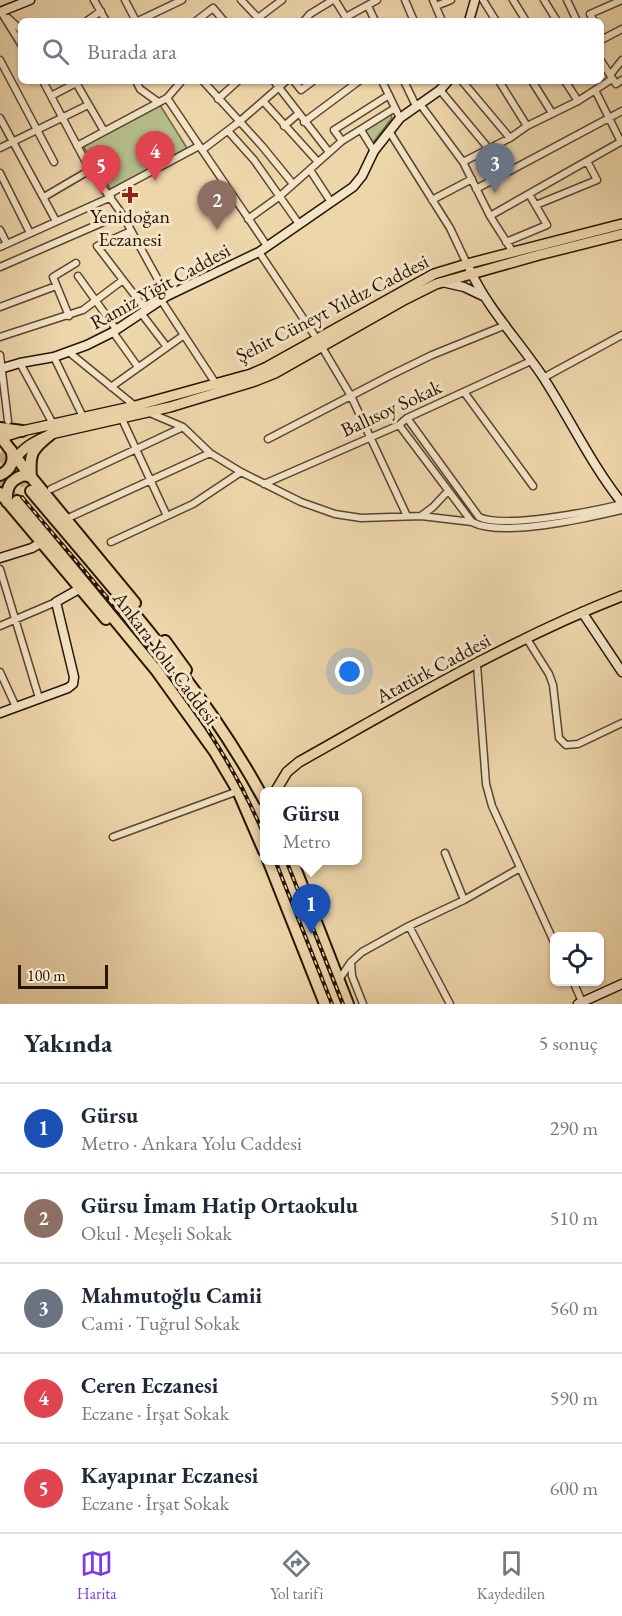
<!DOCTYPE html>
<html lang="tr">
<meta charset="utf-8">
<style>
:root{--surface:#fff;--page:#f2f2f3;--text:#1f2937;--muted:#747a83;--line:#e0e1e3;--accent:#7c3aed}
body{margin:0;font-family:"EB Garamond",serif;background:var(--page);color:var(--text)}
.controls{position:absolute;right:18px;bottom:18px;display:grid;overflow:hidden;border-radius:9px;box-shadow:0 2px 4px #0004}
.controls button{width:54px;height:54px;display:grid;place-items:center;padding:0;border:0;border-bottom:2px solid var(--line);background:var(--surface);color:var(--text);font:30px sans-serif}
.scale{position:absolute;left:18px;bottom:15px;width:90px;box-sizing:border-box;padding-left:6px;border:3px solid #261502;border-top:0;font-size:16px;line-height:21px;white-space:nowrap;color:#261502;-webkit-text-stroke:4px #f4e4c8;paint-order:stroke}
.you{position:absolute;left:350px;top:672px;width:21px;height:21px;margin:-15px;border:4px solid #fff;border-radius:50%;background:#1a73e8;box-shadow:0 0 0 9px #1a73e833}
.badge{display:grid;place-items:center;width:39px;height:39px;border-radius:50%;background:var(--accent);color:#fff;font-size:20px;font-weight:700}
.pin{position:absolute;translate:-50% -50px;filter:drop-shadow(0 2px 3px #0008)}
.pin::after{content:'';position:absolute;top:32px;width:21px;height:18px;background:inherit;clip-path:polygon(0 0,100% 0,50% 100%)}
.popup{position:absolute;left:260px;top:787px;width:102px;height:78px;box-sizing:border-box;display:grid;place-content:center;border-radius:9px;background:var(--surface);filter:drop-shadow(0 2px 4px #0005);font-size:20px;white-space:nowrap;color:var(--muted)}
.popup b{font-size:22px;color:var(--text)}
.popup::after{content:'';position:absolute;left:50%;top:100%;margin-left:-12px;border:12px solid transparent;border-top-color:var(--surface)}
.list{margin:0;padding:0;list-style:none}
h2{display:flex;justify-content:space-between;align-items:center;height:78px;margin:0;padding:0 24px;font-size:26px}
h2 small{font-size:20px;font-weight:400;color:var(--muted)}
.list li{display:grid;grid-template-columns:39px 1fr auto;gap:18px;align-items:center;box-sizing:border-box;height:90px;padding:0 24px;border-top:2px solid var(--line)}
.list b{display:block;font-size:22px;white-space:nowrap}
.list p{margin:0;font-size:20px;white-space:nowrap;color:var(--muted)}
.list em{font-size:20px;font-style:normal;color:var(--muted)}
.icon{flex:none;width:33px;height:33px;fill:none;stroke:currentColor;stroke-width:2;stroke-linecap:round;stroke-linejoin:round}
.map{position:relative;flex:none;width:622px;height:1004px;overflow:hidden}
.search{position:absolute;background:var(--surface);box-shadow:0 2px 4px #0004;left:18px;right:18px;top:18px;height:66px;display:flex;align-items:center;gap:15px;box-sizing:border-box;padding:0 21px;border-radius:9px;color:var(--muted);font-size:22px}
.sheet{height:528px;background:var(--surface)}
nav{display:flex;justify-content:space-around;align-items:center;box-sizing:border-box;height:84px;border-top:2px solid var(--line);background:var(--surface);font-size:16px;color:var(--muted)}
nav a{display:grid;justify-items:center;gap:3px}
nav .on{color:var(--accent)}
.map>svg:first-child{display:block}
.green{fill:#b5be8b;stroke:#6e6a46;stroke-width:1.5}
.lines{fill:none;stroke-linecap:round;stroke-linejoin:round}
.highway-tunnel{stroke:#c6af89;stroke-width:10;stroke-dasharray:10 5;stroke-linecap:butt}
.street-casing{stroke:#58452c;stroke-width:9}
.secondary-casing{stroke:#261502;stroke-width:11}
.primary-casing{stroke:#261502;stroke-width:12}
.highway-casing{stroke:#261502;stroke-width:14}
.street{stroke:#f4e4c8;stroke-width:6}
.secondary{stroke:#f4e4c8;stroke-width:8}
.primary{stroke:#eed6ab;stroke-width:9}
.highway{stroke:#eed6ab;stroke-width:10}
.rail-casing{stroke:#261502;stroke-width:4}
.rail{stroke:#f4e4c8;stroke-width:1.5;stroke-dasharray:4.5;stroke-linecap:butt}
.poi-dot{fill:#8f2418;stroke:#f4e4c8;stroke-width:2}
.labels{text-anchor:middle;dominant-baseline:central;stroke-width:6;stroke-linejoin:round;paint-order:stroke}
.poi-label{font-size:20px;fill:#261502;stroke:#f4e4c8}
.street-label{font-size:20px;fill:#261502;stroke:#f4e4c8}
</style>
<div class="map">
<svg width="622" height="1004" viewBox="0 0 622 1004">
<rect width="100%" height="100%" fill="#eed6ab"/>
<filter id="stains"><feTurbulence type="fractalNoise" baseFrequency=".00333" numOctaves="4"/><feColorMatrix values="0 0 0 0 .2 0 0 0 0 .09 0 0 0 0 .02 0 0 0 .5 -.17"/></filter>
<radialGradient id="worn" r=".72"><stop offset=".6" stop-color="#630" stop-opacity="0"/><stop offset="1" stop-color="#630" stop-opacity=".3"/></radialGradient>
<path class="green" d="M160,105l27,43 -76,42 -28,-44z
M391,114l1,4 -20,26 -8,-14z"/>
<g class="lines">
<path class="highway-tunnel" d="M0,454l31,37
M0,481l17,20"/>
<defs>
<path id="street" d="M94,0l12,21
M125,0l11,21
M241,0l20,21
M335,0l13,21
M405,0l9,21
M433,0l9,21
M483,0l13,21
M513,0l13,21
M544,0l13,21
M567,0l10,21
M368,6l7,15
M436,6l15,-6
M1,12l20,32
M346,17l31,-17
M8,18l13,12
M258,18l24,-18
M87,21l14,-10
M138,21l44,-21
M196,21l17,-13 11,13
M304,21l6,-7 23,-14
M594,21l-4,-7 32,-14
M601,36l2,3 19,-10
M0,60l54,102
M601,61l15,23 6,-4
M610,75l12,-15
M43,81l47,89 32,44 45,82
M75,81l29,50
M136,81l4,8 18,13
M203,81l59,65 31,38
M274,81l55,71
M294,81l7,9 12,-9
M382,81l18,37
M404,81l12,25
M462,81l48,57
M499,81l28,45
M532,81l20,32
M565,81l13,20
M440,90l49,59
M595,90l26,52
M51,96l25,-13
M167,98l100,148
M218,99l20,-18
M263,101l55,61
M420,104l43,58 27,54 23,36
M0,118l56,103
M304,122l55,-41
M284,126l14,-12
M361,130l13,21
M228,131l26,29 45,64
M389,131l61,97 17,36
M342,141l-8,-11 55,-35
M77,146l90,-48 13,-15 -2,-2
M0,148l88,-43
M202,150l37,-28 47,-41
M463,162l47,-24 17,-12 51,-25 34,-22
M310,170l21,32
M0,173l30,60
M476,189l146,-78
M109,194l90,-48
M44,197l46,-27
M432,200l40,-21
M536,205l61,-25 -10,-19
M490,216l132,-75
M248,219l32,-23 62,-55 53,-33
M0,230l7,14
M131,231l-34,15 49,64
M506,242l41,-17 -18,-31
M0,247l111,-50
M259,252l58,87 34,57 56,120
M0,267l122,-53
M78,276l38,53
M161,300l55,84
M0,307l56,-21
M141,313l26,34
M69,316l-16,-39 23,-14
M113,332l25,35
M0,337l83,-27 40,-30
M70,353l65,53
M0,355l8,66
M54,357l29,60
M20,363l33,61
M543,378l79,-43
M111,387l73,-52
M464,392l69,94
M150,413l33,14 27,26 31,19 60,30 34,12 26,4 60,-2 51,6
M407,418l72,99c24,12 115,-6 143,-13
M122,419l45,97
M399,425l73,97c30,16 116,-4 150,-12
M268,439l123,-64 41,-20 74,-30
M264,484l135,-59 8,-7 124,-57
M51,489l132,-62
M421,516l12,-9 15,-16
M66,519l144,-66
M111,542l82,-38 48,-32
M0,569l39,129
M0,626l56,-24
M527,639l22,35 4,11 6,53 7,7 12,-1 44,-21
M477,665l9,119 6,22 62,136
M0,672l16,35
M113,837l125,-46
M445,853l19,47
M409,926l41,78
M351,962l1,14 11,28
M338,981l13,-19 11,-10 47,-26 55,-26 56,-32
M573,981l9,21"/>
<path id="secondary" d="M0,12l30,-12
M469,21l6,-21
M470,270c18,39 49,71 73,107 27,42 48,87 79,126
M442,282l22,5 19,9
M0,369l20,-6 34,-6 33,-12 26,-13 54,-36 92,-44 94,-65 9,-11 12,-25 26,-33 40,-28 8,-9
M0,558l32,-10 10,-6
M582,612l40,60
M0,713l68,-25 5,-4 1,-7 -18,-75 23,-13
M578,1004l44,-20"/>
<path id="primary" d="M0,438l22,-7 113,-25 116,-32 16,-7 167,-93 33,-10 155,-40
M13,462c10,-15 22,-21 38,-28l119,-27 85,-26 20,-8 127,-72 34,-17 103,-29 83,-21
M275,792l12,-20 12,-10c105,-59 212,-123 323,-166"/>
<path id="highway" d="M0,428l22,3
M0,436l31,41 104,126
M0,475c11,-5 15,-14 11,-25
M31,491c82,98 172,195 233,309
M0,493l106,126
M17,501l139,169 59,82 23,39 26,60
M7,502c-1,-15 3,-22 17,-27l7,2c-2,-24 1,-28 20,-43
M165,641l21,29
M268,860l57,144
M292,860l56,144"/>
</defs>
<use href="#street" class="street-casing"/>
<use href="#secondary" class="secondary-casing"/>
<use href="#primary" class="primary-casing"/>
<use href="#highway" class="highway-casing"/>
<use href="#street" class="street"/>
<use href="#secondary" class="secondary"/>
<use href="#primary" class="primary"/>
<use href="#highway" class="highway"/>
<defs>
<path id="rail" d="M22,497c88,106 188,209 242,338
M275,860l57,144
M286,860l57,144"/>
</defs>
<use href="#rail" class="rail-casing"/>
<use href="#rail" class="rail"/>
</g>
<path class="poi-dot" d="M127 186h6v6h6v6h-6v6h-6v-6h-6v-6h6z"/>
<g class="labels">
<g class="poi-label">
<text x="130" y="216">Yenidoğan<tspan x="130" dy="23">Eczanesi</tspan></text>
</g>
<g class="street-label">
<text transform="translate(160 286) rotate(-29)">Ramiz Yiğit Caddesi</text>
<text transform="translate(332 308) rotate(-27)">Şehit Cüneyt Yıldız Caddesi</text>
<text transform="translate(391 408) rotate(-25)">Ballısoy Sokak</text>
<text transform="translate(166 658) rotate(53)">Ankara Yolu Caddesi</text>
<text transform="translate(433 668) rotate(-28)">Atatürk Caddesi</text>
</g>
</g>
<rect width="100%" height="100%" filter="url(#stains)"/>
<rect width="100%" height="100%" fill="url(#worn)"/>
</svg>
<div class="controls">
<button><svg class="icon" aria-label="locate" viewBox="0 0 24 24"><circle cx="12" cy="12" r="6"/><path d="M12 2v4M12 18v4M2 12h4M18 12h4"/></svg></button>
</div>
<div class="scale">100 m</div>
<div class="you"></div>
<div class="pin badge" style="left:311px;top:934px;background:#1a4fb4">1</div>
<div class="popup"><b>Gürsu</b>Metro</div>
<div class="pin badge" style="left:217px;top:230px;background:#8d6e63">2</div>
<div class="pin badge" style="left:495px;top:193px;background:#6b7280">3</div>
<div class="pin badge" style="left:155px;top:181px;background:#e0444e">4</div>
<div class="pin badge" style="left:101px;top:195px;background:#e0444e">5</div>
<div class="search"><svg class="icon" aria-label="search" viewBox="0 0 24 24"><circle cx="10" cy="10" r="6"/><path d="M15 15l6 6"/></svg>Burada ara</div>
</div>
<section class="sheet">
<h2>Yakında<small>5 sonuç</small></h2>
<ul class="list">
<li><span class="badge" style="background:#1a4fb4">1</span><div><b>Gürsu</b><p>Metro · Ankara Yolu Caddesi</p></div><em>290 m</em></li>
<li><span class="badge" style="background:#8d6e63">2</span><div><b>Gürsu İmam Hatip Ortaokulu</b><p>Okul · Meşeli Sokak</p></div><em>510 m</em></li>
<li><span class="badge" style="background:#6b7280">3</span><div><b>Mahmutoğlu Camii</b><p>Cami · Tuğrul Sokak</p></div><em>560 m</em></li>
<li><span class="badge" style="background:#e0444e">4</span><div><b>Ceren Eczanesi</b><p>Eczane · İrşat Sokak</p></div><em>590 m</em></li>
<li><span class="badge" style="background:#e0444e">5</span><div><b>Kayapınar Eczanesi</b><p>Eczane · İrşat Sokak</p></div><em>600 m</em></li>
</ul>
</section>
<nav>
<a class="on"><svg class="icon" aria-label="map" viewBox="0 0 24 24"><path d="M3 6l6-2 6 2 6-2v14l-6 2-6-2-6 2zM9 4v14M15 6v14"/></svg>Harita</a>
<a><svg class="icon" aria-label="directions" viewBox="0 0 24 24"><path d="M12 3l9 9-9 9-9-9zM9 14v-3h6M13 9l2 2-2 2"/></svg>Yol tarifi</a>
<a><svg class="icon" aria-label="saved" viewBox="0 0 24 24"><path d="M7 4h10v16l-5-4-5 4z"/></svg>Kaydedilen</a>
</nav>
